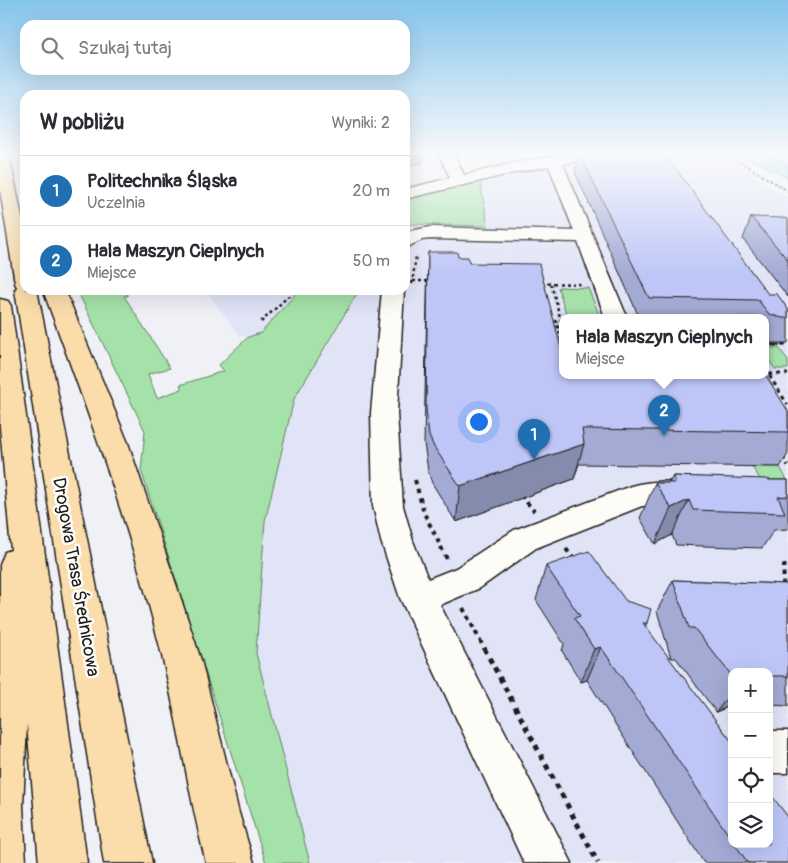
<!DOCTYPE html>
<html lang="pl">
<meta charset="utf-8">
<style>
:root{--surface:#fff;--page:#f2f2f3;--text:#2b2b33;--muted:#7c7c81;--line:#e1e1e2;--accent:#1f6fb2}
body{margin:0;font-family:Pangolin,sans-serif;background:var(--page);color:var(--text)}
.controls{position:absolute;right:15px;bottom:15px;display:grid;overflow:hidden;border-radius:10px;box-shadow:0 5px 20px #0002}
.controls button{width:45px;height:45px;display:grid;place-items:center;padding:0;border:0;border-bottom:1px solid var(--line);background:var(--surface);color:var(--text);font:25px sans-serif}
.you{position:absolute;left:478px;top:421px;width:18px;height:18px;margin:-12px;border:4px solid #fff;border-radius:50%;background:#1a73e8;box-shadow:0 0 0 8px #1a73e833}
.badge{display:grid;place-items:center;width:32px;height:32px;border-radius:50%;background:var(--accent);color:#fff;font-size:16px;font-weight:700}
.pin{position:absolute;translate:-50% -41px;filter:drop-shadow(0 1px 2px #0008)}
.pin::after{content:'';position:absolute;top:26px;width:18px;height:15px;background:inherit;clip-path:polygon(0 0,100% 0,50% 100%)}
.popup{position:absolute;left:559px;top:314px;width:210px;height:65px;box-sizing:border-box;display:grid;place-content:center;border-radius:10px;background:var(--surface);filter:drop-shadow(0 1px 4px #0005);font-size:16px;white-space:nowrap;color:var(--muted)}
.popup b{font-size:19px;color:var(--text)}
.popup::after{content:'';position:absolute;left:50%;top:100%;margin-left:-10px;border:10px solid transparent;border-top-color:var(--surface)}
.list{margin:0;padding:0;list-style:none}
h2{display:flex;justify-content:space-between;align-items:center;height:65px;margin:0;padding:0 20px;font-size:21px}
h2 small{font-size:16px;font-weight:400;color:var(--muted)}
.list li{display:grid;grid-template-columns:32px 1fr auto;gap:15px;align-items:center;box-sizing:border-box;height:70px;padding:0 20px;border-top:1px solid var(--line)}
.list b{display:block;font-size:19px;white-space:nowrap}
.list p{margin:0;font-size:16px;white-space:nowrap;color:var(--muted)}
.list em{font-size:16px;font-style:normal;color:var(--muted)}
.icon{flex:none;width:28px;height:28px;fill:none;stroke:currentColor;stroke-width:2;stroke-linecap:round;stroke-linejoin:round}
.map{position:relative;flex:none;width:788px;height:863px;overflow:hidden}
.search{position:absolute;background:var(--surface);box-shadow:0 5px 20px #0002;left:20px;top:20px;width:390px;height:55px;display:flex;align-items:center;gap:12px;box-sizing:border-box;padding:0 18px;border-radius:15px;color:var(--muted);font-size:19px}
.panel{position:absolute;background:var(--surface);box-shadow:0 5px 20px #0002;left:20px;top:90px;width:390px;height:205px;border-radius:15px}
.map>svg:first-child{display:block}
.built{fill:#e1e4f7;fill-rule:evenodd}
.green{fill:#a5e2a9;stroke:#607f62}
.water{fill:#90ddef;stroke:#62909b}
.lines{fill:none;stroke-linecap:round;stroke-linejoin:round}
.minor-casing{stroke:#1c1c1c;stroke-width:3}
.major-casing{stroke:#1c1c1c;stroke-width:3}
.path-far4{stroke:#1c1c1c;stroke-width:2;stroke-dasharray:2.5 2.5;stroke-linecap:butt}
.path-far3{stroke:#1c1c1c;stroke-width:2.5;stroke-dasharray:3 3;stroke-linecap:butt}
.path-far2{stroke:#1c1c1c;stroke-width:3;stroke-dasharray:4 4;stroke-linecap:butt}
.path-far1{stroke:#1c1c1c;stroke-width:4;stroke-dasharray:4.5 4.5;stroke-linecap:butt}
.path{stroke:#1c1c1c;stroke-width:5;stroke-dasharray:5.5 5.5;stroke-linecap:butt}
.minor{fill:#fdfcf7;fill-rule:evenodd}
.major{fill:#fbddab;fill-rule:evenodd}
.wall{fill:#a3aad4;stroke:#1c1c1c}
.shaded-wall{fill:#848bad;stroke:#1c1c1c}
.building{fill:#bdc6f7;stroke:#1c1c1c}
.labels{text-anchor:middle;dominant-baseline:central;stroke-width:5;stroke-linejoin:round;paint-order:stroke}
.near-street-label{font-size:18px;fill:#1c1c1c;stroke:#fdfcf7}
</style>
<div class="map">
<svg width="788" height="863" viewBox="0 0 788 863">
<rect width="100%" height="100%" fill="#f0f1f7"/>
<filter id="ink" filterUnits="userSpaceOnUse"><feTurbulence type="fractalNoise" baseFrequency=".02" numOctaves="2"/><feDisplacementMap in="SourceGraphic" scale="10" xChannelSelector="R" yChannelSelector="G"/><feConvolveMatrix kernelMatrix="1 2 1 2 8 2 1 2 1" color-interpolation-filters="sRGB"/></filter>
<g filter="url(#ink)">
<path class="built" d="M575,154h110l15,6 36,3 52,36v664h-478l-54,-210 9,-132 29,-122 66,-109h45v-66l83,1 -10,-51zM563,317h202v58h-202zM732,672h37v172h-37z
M205,290h94l-38,43 -13,4 -8,-1z"/>
<path class="green" d="M480,181l8,45 -83,-2v-25z
M558,287l30,1 12,29h-33z
M77,290h49l2,6h-4l46,72 -22,6 9,24 25,-9 -2,-4 44,-14 -5,-6 29,-28 13,-4 38,-43h60l-65,109 -29,122 -9,132 54,210h-44l-125,-393 4,-39z
M765,348h14l9,13v8h-13l-10,-15z
M752,467h28l7,13 -24,3z"/>
<path class="water" d="M741,154h31l16,10v14z"/>
<g class="lines">
<defs>
<path id="minor" d="M439,154h15l10,21 54,-13 48,-8h36l-7,4 -32,6 64,153h-22l-27,-75 -148,-3 -8,1 -17,8v-14l5,-3 20,-4 144,4 -25,-65 -31,6 -113,27v-10l45,-11z
M382,290h22l-7,123 6,93 10,35 15,38 28,-11 58,-38 117,-44c20,-6 47,-6 67,0l4,8 -4,8 -11,3 -45,1 -106,42 -56,40 -40,17 132,258h-48l-124,-265 -19,-57 -8,-35 -2,-93z
M769,731h19v42h-19z"/>
<path id="major" d="M0,154h9l16,78v58h12l115,573h-48l-89,-573 2,-3 -2,-4 -15,-94z
M43,290h22l63,153 48,141 25,76 38,153 15,50h-48c-17,-67 -27,-136 -43,-203 -30,-126 -75,-249 -120,-370z
M0,299l8,2 3,5 76,557h-48l-12,-139 -4,82 3,57h-26v-298l5,-13 6,-2 -11,-123z"/>
</defs>
<use href="#minor" class="minor-casing"/>
<use href="#major" class="major-casing"/>
<path class="path-far4" d="M727,154l61,37
M785,154l3,2"/>
<path class="path-far3" d="M413,281h17
M541,283l41,1
M412,284l4,-28
M551,284l10,37h-5l7,23
M261,322l34,-32
M765,345h23"/>
<path class="path-far2" d="M765,345h23
M765,369l23,36
M769,374h19
M783,457l5,9"/>
<path class="path-far1" d="M415,480l9,33 23,46
M521,495l13,16
M566,549l8,10
M783,586l1,-20h4
M463,608l22,42"/>
<path class="path" d="M484,648l114,215"/>
<use href="#minor" class="minor"/>
<use href="#major" class="major"/>
</g>
<path class="wall" d="M579,154h1l208,155v34h-18l-5,-2v-24h-126l-64,-145z
M751,217l37,2v78l-45,-58z
M428,252l30,5 11,6 94,112 225,36v43l-8,13 -201,-3 -5,15 -118,43 -24,-39 -4,-12 -4,-28z
M673,476l95,4h20v49l-14,1 -12,18 -86,-3 -4,-10 -17,9 -15,-26 15,-35h14z
M546,566l80,35 21,22 -2,4 87,115v102h37l19,19h-84l-117,-183 -6,2 -19,-31 2,-7 -28,-44z
M673,580l115,4v122l-19,-1v-33h-37v33l-16,7 -40,-54h-5l-14,-47z"/>
<path class="shaded-wall" d="M405,154h18v9l-18,3z
M257,290h10l-10,3z
M584,444l-10,35 -118,43 4,-36z
M689,500l-17,35 -17,9 16,-36z
M601,647l-14,33 -6,2 13,-33z
M732,691v14l-16,7z"/>
<path class="building" d="M580,154h85l103,140h9l11,15v9h-6l-13,-4 -11,-14 -109,-2z
M751,217l33,1 4,1v41z
M428,252h29l1,5h10l1,6 70,1 24,91v20h202v-1l23,37v21l-206,-3 2,15 -124,42 -26,-39 -5,-11 -3,-27z
M673,476l94,3 1,1h20v16l-10,1 7,16 -92,-3 -4,-10 -18,8 -16,-25h20z
M589,551l37,50 25,8 -4,14h-4l89,119v98l-131,-193 -7,2 -20,-31 6,-2 -34,-50z
M673,580l115,4v92h-19v-4h-37v4l-38,-48h-5z
M769,792l19,25v46h-40l-13,-19h34z"/>
</g>
<linearGradient id="sky" x2="0" y2="1"><stop stop-color="#85c4eb"/><stop offset="0.56" stop-color="#f8f9fb"/><stop offset="1" stop-color="#f8f9fb" stop-opacity="0"/></linearGradient>
<rect width="788" height="275" fill="url(#sky)"/>
<g class="labels">
<g class="near-street-label">
<text transform="translate(76 577) rotate(80)">Drogowa Trasa Średnicowa</text>
</g>
</g>
</svg>
<div class="controls">
<button>+</button>
<button>−</button>
<button><svg class="icon" aria-label="locate" viewBox="0 0 24 24"><circle cx="12" cy="12" r="6"/><path d="M12 2v4M12 18v4M2 12h4M18 12h4"/></svg></button>
<button><svg class="icon" aria-label="layers" viewBox="0 0 24 24"><path d="M12 4l9 5-9 5-9-5zM3 14l9 5 9-5"/></svg></button>
</div>
<div class="you"></div>
<div class="pin badge" style="left:534px;top:460px">1</div>
<div class="pin badge" style="left:664px;top:436px">2</div>
<div class="popup"><b>Hala Maszyn Cieplnych</b>Miejsce</div>
<div class="search"><svg class="icon" aria-label="search" viewBox="0 0 24 24"><circle cx="10" cy="10" r="6"/><path d="M15 15l6 6"/></svg>Szukaj tutaj</div>
<section class="panel">
<h2>W pobliżu<small>Wyniki: 2</small></h2>
<ul class="list">
<li><span class="badge">1</span><div><b>Politechnika Śląska</b><p>Uczelnia</p></div><em>20 m</em></li>
<li><span class="badge">2</span><div><b>Hala Maszyn Cieplnych</b><p>Miejsce</p></div><em>50 m</em></li>
</ul>
</section>
</div>
